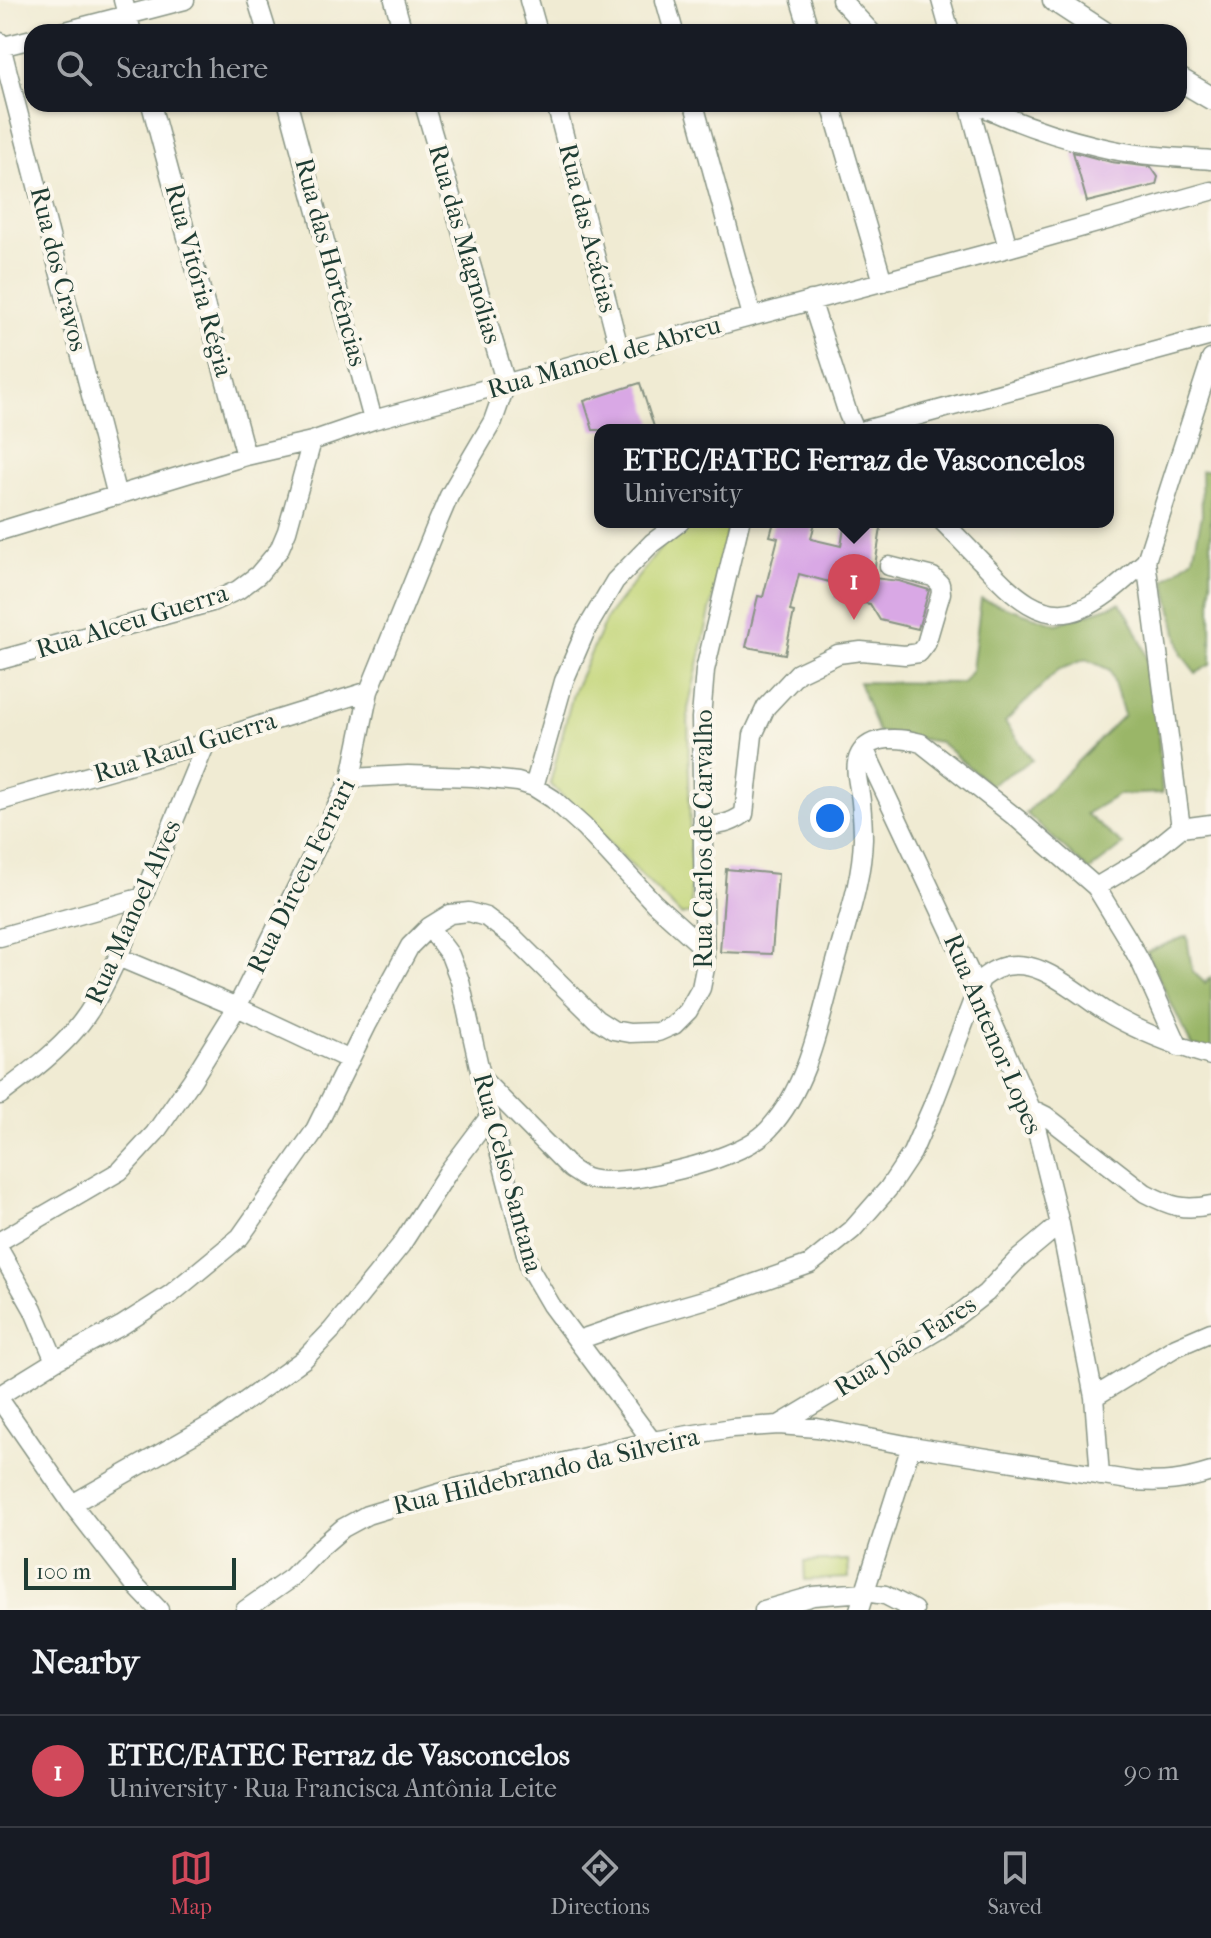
<!DOCTYPE html>
<meta charset="utf-8">
<style>
:root{--surface:#171b24;--page:#20242c;--text:#f1f3f6;--muted:#9ea1a6;--line:#363941;--accent:#d1495b}
body{margin:0;font-family:"IM FELL French Canon",serif;background:var(--page);color:var(--text)}
.scale{position:absolute;left:24px;bottom:20px;width:212px;box-sizing:border-box;padding-left:8px;border:4px solid #1f3d34;border-top:0;font-size:22px;line-height:28px;white-space:nowrap;color:#1f3d34;-webkit-text-stroke:6px #fbf7ec;paint-order:stroke}
.you{position:absolute;left:830px;top:818px;width:28px;height:28px;margin:-20px;border:6px solid #fff;border-radius:50%;background:#1a73e8;box-shadow:0 0 0 12px #1a73e833}
.badge{display:grid;place-items:center;width:52px;height:52px;border-radius:50%;background:var(--accent);color:#fff;font-size:26px;font-weight:700}
.pin{position:absolute;translate:-50% -66px;filter:drop-shadow(0 2px 4px #0008)}
.pin::after{content:'';position:absolute;top:42px;width:28px;height:24px;background:inherit;clip-path:polygon(0 0,100% 0,50% 100%)}
.popup{position:absolute;left:594px;top:424px;width:520px;height:104px;box-sizing:border-box;display:grid;place-content:center;border-radius:16px;background:var(--surface);filter:drop-shadow(0 2px 6px #0005);font-size:26px;white-space:nowrap;color:var(--muted)}
.popup b{font-size:30px;color:var(--text)}
.popup::after{content:'';position:absolute;left:50%;top:100%;margin-left:-16px;border:16px solid transparent;border-top-color:var(--surface)}
.list{margin:0;padding:0;list-style:none}
h2{display:flex;justify-content:space-between;align-items:center;height:104px;margin:0;padding:0 32px;font-size:34px}
h2 small{font-size:26px;font-weight:400;color:var(--muted)}
.list li{display:grid;grid-template-columns:52px 1fr auto;gap:24px;align-items:center;box-sizing:border-box;height:112px;padding:0 32px;border-top:2px solid var(--line)}
.list b{display:block;font-size:30px;white-space:nowrap}
.list p{margin:0;font-size:26px;white-space:nowrap;color:var(--muted)}
.list em{font-size:26px;font-style:normal;color:var(--muted)}
.icon{flex:none;width:44px;height:44px;fill:none;stroke:currentColor;stroke-width:2;stroke-linecap:round;stroke-linejoin:round}
.map{position:relative;flex:none;width:1211px;height:1610px;overflow:hidden}
.search{position:absolute;background:var(--surface);box-shadow:0 2px 6px #0004;left:24px;right:24px;top:24px;height:88px;display:flex;align-items:center;gap:20px;box-sizing:border-box;padding:0 28px;border-radius:24px;color:var(--muted);font-size:30px}
.sheet{height:216px;background:var(--surface)}
nav{display:flex;justify-content:space-around;align-items:center;box-sizing:border-box;height:112px;border-top:2px solid var(--line);background:var(--surface);font-size:22px;color:var(--muted)}
nav a{display:grid;justify-items:center;gap:4px}
nav .on{color:var(--accent)}
.map>svg:first-child{display:block}
.green{fill:#c3d578;stroke:#718956;stroke-width:2}
.forest{fill:#9ab668;stroke:#5c7a4e;stroke-width:2}
.building{fill:#d9a8e5}
.lines{fill:none;stroke-linecap:round;stroke-linejoin:round}
.minor-casing{stroke:#889484;stroke-width:21}
.major-casing{stroke:#889484;stroke-width:25}
.minor{stroke:#fff;stroke-width:18}
.major{stroke:#fff;stroke-width:22}
.labels{text-anchor:middle;dominant-baseline:central;stroke-width:8;stroke-linejoin:round;paint-order:stroke}
.street-label{font-size:26px;fill:#1f3d34;stroke:#fbf7ec}
</style>
<div class="map">
<svg width="1211" height="1610" viewBox="0 0 1211 1610">
<rect width="100%" height="100%" fill="#fbf7ec"/>
<filter id="ink" filterUnits="userSpaceOnUse"><feTurbulence type="fractalNoise" baseFrequency=".0125" numOctaves="2"/><feDisplacementMap in="SourceGraphic" scale="16" xChannelSelector="R" yChannelSelector="G"/><feConvolveMatrix kernelMatrix="1 2 1 2 8 2 1 2 1" color-interpolation-filters="sRGB"/></filter>
<filter id="wash" filterUnits="userSpaceOnUse"><feTurbulence type="fractalNoise" baseFrequency=".006" numOctaves="4" result="noise"/><feDisplacementMap in="SourceGraphic" scale="32" xChannelSelector="R" yChannelSelector="G"/><feGaussianBlur stdDeviation="1.8" result="paint"/><feColorMatrix in="noise" values="0 0 0 0 0 0 0 0 0 0 0 0 0 0 0 0 0 1.4 0 .05"/><feComposite in="paint" operator="in"/></filter>
<g filter="url(#wash)">
<rect width="100%" height="100%" fill="#f0ebd3"/>
<path class="green" d="M693,522h37l-42,187 3,204 -10,2 -131,-131 23,-91 34,-76 56,-72z
M848,1560l1,18 -44,2 -1,-18z"/>
<path class="forest" d="M1211,470v194l-15,9 -14,-18 -17,-75 28,-22 9,-43 -1,-44z
M981,599l76,25 63,-21c40,53 37,126 42,190l-44,2 -32,19 37,31 -34,26 -63,-58 98,-98 -14,-45 -24,-11 -28,11 -53,52 27,38 -42,25 -50,-43 -62,-10 -19,-50 104,1 9,-13z
M1187,936l5,35 13,12 6,-6v73l-19,-4 -46,-94z"/>
<g id="blocks">
<path class="building" d="M1073,152l38,10 40,5 7,10 -2,8 -69,17z
M640,383l15,47h-62l-9,-29z
M774,522h41l-4,17 30,7 4,-24h37l-9,56 26,3 30,9 -11,39 -38,-9 -10,-16 -35,-6 2,-14 -38,-10 -9,37 4,1 -9,42 -39,-7 12,-51 5,1 15,-59 -8,-2z
M726,869l52,5 -6,80 -52,-2z"/>
</g>
</g>
<g filter="url(#ink)">
<use href="#blocks" fill-opacity="0" stroke="#889484" stroke-width="2"/>
<g class="lines">
<defs>
<path id="minor" d="M123,0l9,32
M257,0l10,32
M394,0l9,32
M529,0l9,32
M665,0l9,32
M800,0l10,32
M841,0l30,32
M941,0l9,32
M62,32l123,-32
M0,42l117,454
M0,47l32,-8
M151,104l95,352
M288,104l85,316
M556,104l64,248
M694,104l58,212
M831,104l52,178
M969,104l39,144
M977,104c39,19 81,33 123,43 36,9 74,10 111,13
M811,300l37,114 7,16
M865,430l346,-94
M943,522c13,13 26,27 39,40 26,27 58,64 99,47 25,-10 45,-31 65,-48
M0,531l246,-75 66,-15 61,-21 247,-68 388,-104 203,-57
M0,660l212,-58 26,-12 20,-15 21,-25 8,-19 25,-90
M864,748l114,242 54,121 28,113 34,173 6,79
M351,778l57,-3 65,2 45,5 16,5 19,12 31,28 70,76 51,46
M534,787l30,-106 22,-51 29,-49 37,-38 28,-21
M0,801l206,-58 57,-19 106,-33
M702,825c17,1 28,-1 42,-11l9,-79 13,-28 32,-34 40,-19 23,-3 44,4 14,-2 7,-9 15,-51 -1,-9 -7,-7 -44,-11
M1181,828l30,-4
M1096,887l31,51 14,25 38,84
M429,927l21,28 10,26 30,135 40,153 21,36 101,136
M0,937l143,-40
M118,957l119,50 113,53
M481,1078l90,91c5,3 10,7 15,9 23,8 72,-3 96,-9 25,-6 69,-20 87,-40 41,-45 51,-111 67,-167 11,-41 26,-81 27,-124 0,-12 -1,-25 -2,-36 -1,-15 -9,-34 -1,-48 11,-20 43,-16 61,-11l98,77 77,67 47,-28 38,-31 -35,-267 65,-202
M0,1095c26,-20 55,-41 76,-66 18,-21 30,-47 42,-72l88,-214
M1032,1111l6,1 8,4 99,77c25,13 38,18 66,12
M0,1241l120,-70 35,-38 37,-53 45,-73 114,-229 18,-87 65,-160 15,-35 44,-75 13,-37 -82,-280
M0,1251l33,58 22,52
M578,1340l67,-23 76,-22 89,-31 42,-34 36,-41 24,-36 20,-46 49,-128c5,-3 10,-8 16,-10 41,-18 83,29 116,47 32,18 64,30 98,40
M0,1395l55,-34 66,-35 50,-32 69,-57 74,-105 53,-107 43,-79 19,-19 21,-13 19,-2 17,5 27,20 83,82 17,11 17,3 28,-1 16,-7 14,-14 13,-23 4,-20 -4,-250 4,-48 35,-148
M1094,1397l82,-50 35,-15
M0,1400l72,104 63,81 24,25
M779,1425l161,-96 46,-36 31,-33 43,-36
M72,1504l147,-84 85,-61 28,-29 69,-85 47,-73 42,-56
M245,1610l46,-32 30,-31 22,-19 24,-13 89,-27 196,-47 80,-13 47,-3 38,3 94,18 224,35c29,2 48,0 76,-9
M764,1610l49,-14 52,-4 20,3 29,15
M859,1610l52,-164"/>
<path id="major" d="M1054,0l49,32
M1179,79l32,19"/>
</defs>
<use href="#minor" class="minor-casing"/>
<use href="#major" class="major-casing"/>
<use href="#minor" class="minor"/>
<use href="#major" class="major"/>
</g>
</g>
<g class="labels">
<g class="street-label">
<text transform="translate(588 228) rotate(76)">Rua das Acácias</text>
<text transform="translate(465 244) rotate(74)">Rua das Magnólias</text>
<text transform="translate(331 262) rotate(75)">Rua das Hortências</text>
<text transform="translate(59 269) rotate(76)">Rua dos Cravos</text>
<text transform="translate(199 280) rotate(75)">Rua Vitória Régia</text>
<text transform="translate(604 357) rotate(-16)">Rua Manoel de Abreu</text>
<text transform="translate(132 621) rotate(-17)">Rua Alceu Guerra</text>
<text transform="translate(185 747) rotate(-17)">Rua Raul Guerra</text>
<text transform="translate(703 839) rotate(-90)">Rua Carlos de Carvalho</text>
<text transform="translate(301 876) rotate(-64)">Rua Dirceu Ferrari</text>
<text transform="translate(133 912) rotate(-66)">Rua Manoel Alves</text>
<text transform="translate(993 1034) rotate(67)">Rua Antenor Lopes</text>
<text transform="translate(508 1173) rotate(75)">Rua Celso Santana</text>
<text transform="translate(905 1346) rotate(-33)">Rua João Fares</text>
<text transform="translate(546 1471) rotate(-13)">Rua Hildebrando da Silveira</text>
</g>
</g>
</svg>
<div class="scale">100 m</div>
<div class="you"></div>
<div class="pin badge" style="left:854px;top:620px">1</div>
<div class="popup"><b>ETEC/FATEC Ferraz de Vasconcelos</b>University</div>
<div class="search"><svg class="icon" aria-label="search" viewBox="0 0 24 24"><circle cx="10" cy="10" r="6"/><path d="M15 15l6 6"/></svg>Search here</div>
</div>
<section class="sheet">
<h2>Nearby<small></small></h2>
<ul class="list">
<li><span class="badge">1</span><div><b>ETEC/FATEC Ferraz de Vasconcelos</b><p>University · Rua Francisca Antônia Leite</p></div><em>90 m</em></li>
</ul>
</section>
<nav>
<a class="on"><svg class="icon" aria-label="map" viewBox="0 0 24 24"><path d="M3 6l6-2 6 2 6-2v14l-6 2-6-2-6 2zM9 4v14M15 6v14"/></svg>Map</a>
<a><svg class="icon" aria-label="directions" viewBox="0 0 24 24"><path d="M12 3l9 9-9 9-9-9zM9 14v-3h6M13 9l2 2-2 2"/></svg>Directions</a>
<a><svg class="icon" aria-label="saved" viewBox="0 0 24 24"><path d="M7 4h10v16l-5-4-5 4z"/></svg>Saved</a>
</nav>
